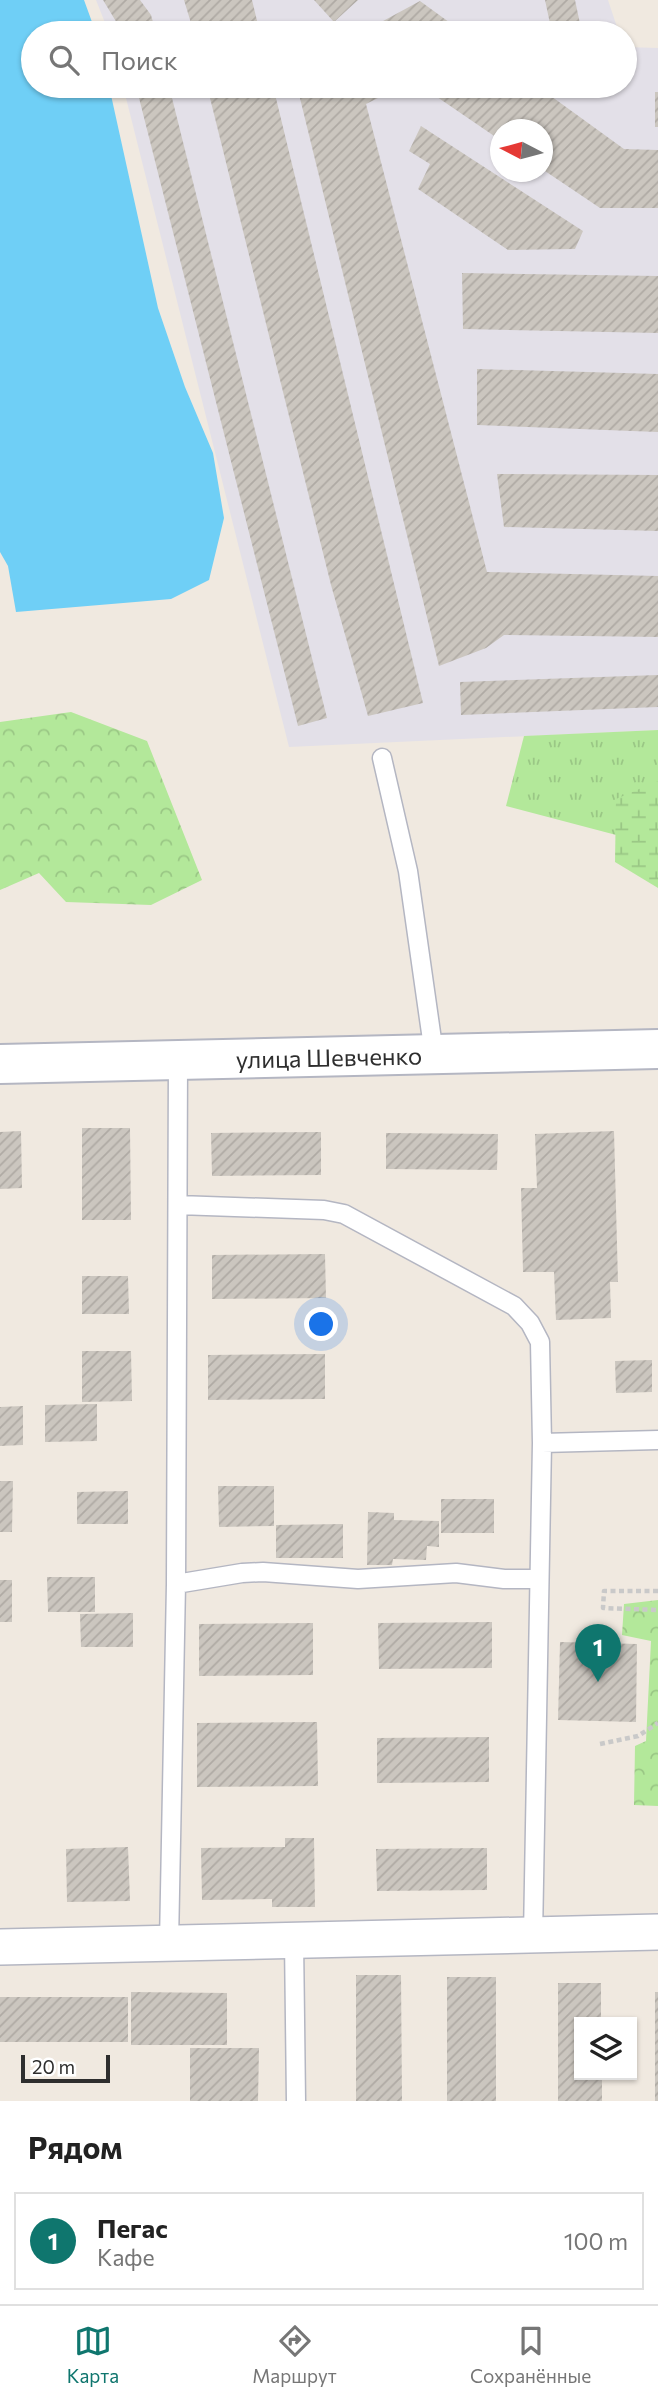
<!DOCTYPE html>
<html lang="ru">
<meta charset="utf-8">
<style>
:root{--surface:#fff;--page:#f2f2f2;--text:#222;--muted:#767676;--line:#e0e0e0;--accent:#0f766e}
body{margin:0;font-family:Commissioner,sans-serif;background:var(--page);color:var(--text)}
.controls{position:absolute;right:21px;bottom:21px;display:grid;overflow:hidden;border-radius:0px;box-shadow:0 2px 5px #0004}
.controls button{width:63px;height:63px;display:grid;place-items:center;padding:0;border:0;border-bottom:2px solid var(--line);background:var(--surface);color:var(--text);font:35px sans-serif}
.compass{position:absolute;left:490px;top:119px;width:63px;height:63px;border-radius:50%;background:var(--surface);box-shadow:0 2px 5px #0004;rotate:276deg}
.scale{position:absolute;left:21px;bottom:18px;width:89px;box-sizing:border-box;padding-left:7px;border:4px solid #2e2e2e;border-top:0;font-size:19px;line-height:24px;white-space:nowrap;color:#2e2e2e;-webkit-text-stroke:5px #fff;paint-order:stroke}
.you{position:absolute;left:322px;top:1325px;width:24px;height:24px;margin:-18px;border:5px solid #fff;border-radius:50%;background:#1a73e8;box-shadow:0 0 0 10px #1a73e833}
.badge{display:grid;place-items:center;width:46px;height:46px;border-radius:50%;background:var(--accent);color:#fff;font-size:23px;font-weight:700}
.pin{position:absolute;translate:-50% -58px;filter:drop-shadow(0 2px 4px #0008)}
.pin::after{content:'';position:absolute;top:37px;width:24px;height:21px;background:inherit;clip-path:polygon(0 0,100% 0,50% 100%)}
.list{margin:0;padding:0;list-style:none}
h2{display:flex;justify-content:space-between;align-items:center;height:91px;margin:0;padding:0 28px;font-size:30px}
h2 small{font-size:23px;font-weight:400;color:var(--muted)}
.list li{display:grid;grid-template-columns:46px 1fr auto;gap:21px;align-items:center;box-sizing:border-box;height:98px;margin:0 14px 14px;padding:0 14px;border:2px solid var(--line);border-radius:0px}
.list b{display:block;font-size:26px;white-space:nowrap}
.list p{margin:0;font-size:23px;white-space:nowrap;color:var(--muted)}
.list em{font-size:23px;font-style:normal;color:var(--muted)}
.icon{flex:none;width:38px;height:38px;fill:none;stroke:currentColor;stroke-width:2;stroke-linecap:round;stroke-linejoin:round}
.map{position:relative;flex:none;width:658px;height:2101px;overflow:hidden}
.search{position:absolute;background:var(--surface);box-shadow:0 2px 5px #0004;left:21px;right:21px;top:21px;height:77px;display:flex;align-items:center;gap:18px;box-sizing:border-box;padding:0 24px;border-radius:38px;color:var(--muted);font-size:26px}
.sheet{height:203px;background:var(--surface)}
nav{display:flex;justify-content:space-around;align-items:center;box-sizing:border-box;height:98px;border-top:2px solid var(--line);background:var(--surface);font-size:19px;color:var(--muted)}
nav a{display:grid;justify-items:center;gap:4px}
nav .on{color:var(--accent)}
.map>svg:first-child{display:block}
.industrial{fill:#e3e0e8;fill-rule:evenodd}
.grass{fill:url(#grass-tufts)}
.forest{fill:url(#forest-crowns)}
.wetland{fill:url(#wetland-marsh)}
.water{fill:#6fcff6}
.building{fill:url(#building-hatch)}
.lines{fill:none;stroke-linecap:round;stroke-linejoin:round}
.service-casing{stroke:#b4b6c2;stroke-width:21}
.minor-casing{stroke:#b4b6c2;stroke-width:38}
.tertiary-casing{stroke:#b4b6c2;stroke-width:42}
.path{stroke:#c9c9c9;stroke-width:4.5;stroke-dasharray:5 3.5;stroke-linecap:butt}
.service{stroke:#fff;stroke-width:18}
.minor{stroke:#fff;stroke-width:35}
.tertiary{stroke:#fff;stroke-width:38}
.labels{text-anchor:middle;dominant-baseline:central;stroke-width:7;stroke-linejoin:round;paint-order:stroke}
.street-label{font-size:24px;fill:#2e2e2e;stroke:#fff}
</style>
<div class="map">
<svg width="658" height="2101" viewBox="0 0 658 2101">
<defs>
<pattern id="grass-tufts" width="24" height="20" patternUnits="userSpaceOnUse" patternTransform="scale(1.75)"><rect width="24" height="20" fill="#b3e89a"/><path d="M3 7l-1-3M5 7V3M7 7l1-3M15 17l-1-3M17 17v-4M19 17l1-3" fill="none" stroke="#9ac785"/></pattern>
<pattern id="forest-crowns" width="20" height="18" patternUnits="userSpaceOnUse" patternTransform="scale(1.75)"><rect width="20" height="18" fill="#b3e89a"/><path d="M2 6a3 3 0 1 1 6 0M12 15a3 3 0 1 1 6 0" fill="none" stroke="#9ac785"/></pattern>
<pattern id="wetland-marsh" width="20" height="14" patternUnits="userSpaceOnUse" patternTransform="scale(1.75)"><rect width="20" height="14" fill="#b3e89a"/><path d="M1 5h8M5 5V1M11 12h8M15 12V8" fill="none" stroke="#9ac785"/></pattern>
<pattern id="building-hatch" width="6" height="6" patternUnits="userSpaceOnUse" patternTransform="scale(1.75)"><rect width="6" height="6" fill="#cbc6bf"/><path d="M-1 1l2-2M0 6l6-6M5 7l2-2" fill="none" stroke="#afaaa4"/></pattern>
</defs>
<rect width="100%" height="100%" fill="#f0e9e0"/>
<path class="industrial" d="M96,0h512l11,33h-510z
M625,47l33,1v682l-369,17 -166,-661h502zM500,130h42v42h-42z"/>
<path class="grass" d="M658,730v116l-152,-40 18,-70z"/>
<path class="forest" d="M71,712l76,29 55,139 -51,25 -85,-3 -27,-29 -39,17v-168z
M658,1600v206l-24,-1 1,-59 11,-5 5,-100 -29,-6 2,-31z"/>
<path class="wetland" d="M658,781v107l-43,-26 1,-63z"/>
<path class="water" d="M0,0h84l12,33h-63v53h76l49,222 27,79 28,66 11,65 -15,62 -38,19 -155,13 -8,-46 -8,-14z"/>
<path class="building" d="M103,0h37l11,15 5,18h-33z
M184,0h68l8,33h-66z
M314,0h44l-24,22z
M545,0h30l7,33h-30z
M420,1l44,32h-103z
M136,86h33l158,632 -29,8z
M207,86h66l150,617 -55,13 -37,-131z
M297,86h105l-36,18 121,468 171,4v61l-154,-2 -18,13 -47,18z
M421,86h116l87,63 34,1v58h-58l-58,-39v-39h-42v10z
M655,92h3v35h-3z
M421,126l162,105 -8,18 -67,1 -90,-61 12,-25 -21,-13z
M462,273l196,3v57l-195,-4z
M477,369l181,5v58l-181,-7z
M497,474l161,1v56l-154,-4z
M658,675v32l-197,8 -1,-33z
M82,1128h48l1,92h-49z
M21,1131l1,57 -22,1v-57z
M614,1131l4,151h-8l1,36 -55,2 -2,-48h-31l-2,-84h16l-2,-54z
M321,1132v43l-109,1 -1,-43z
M386,1133l112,1 -1,36 -111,-1z
M325,1254l1,44 -114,1v-44z
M82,1276h46l1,38h-47z
M82,1351h49l1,50 -50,1z
M325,1354v45l-117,1v-45z
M652,1360v32l-36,1 -1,-32z
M97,1404v37l-52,1v-37z
M23,1406v39l-23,1v-39z
M0,1481h13l-1,51h-12z
M218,1486h56v40l-55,1z
M128,1491v33h-51v-32z
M441,1499h53v34h-53z
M368,1512l26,1v7l45,1v26l-12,-1 -1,14 -33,-1 -1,6h-25z
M343,1524v34h-67v-33z
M47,1577h48v35h-47z
M0,1580h12v42h-12z
M133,1613v34h-52l-1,-33z
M492,1622v46l-113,1 -1,-46z
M313,1623v52l-114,1v-52z
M560,1642l77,2 -1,78 -78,-2z
M317,1722l1,64 -121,1v-64z
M489,1737v45l-112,1v-45z
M285,1838h29l1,69h-43v-8l-70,1 -1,-52 84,-1z
M128,1847l2,54 -63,1 -1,-53z
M487,1848v42l-110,1 -1,-42z
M356,1975h45l1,126h-46z
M447,1977h49v124h-49z
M558,1983h43v39h-22v53h23v26h-44z
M131,1992l96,1v52h-96z
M655,1992h3v109h-3z
M0,1997h128v45h-128z
M190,2048h69l-1,53h-68z"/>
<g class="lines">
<defs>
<path id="service" d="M382,758l26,113 26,183
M178,1205l146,5 20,4 170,92 16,17 10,19 2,101 116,-3
M176,1584l66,-11 21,-1 95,7 98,-6 48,6h35
M533,1936l9,-493
M294,1940l2,161
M169,1943l7,-359 2,-523"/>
<path id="minor" d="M0,1947l658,-15"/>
<g id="tertiary">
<path id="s1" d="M0,1064l658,-15"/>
</g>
</defs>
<use href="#service" class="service-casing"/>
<use href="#minor" class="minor-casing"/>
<use href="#tertiary" class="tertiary-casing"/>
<path class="path" d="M658,1591h-54l-1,17 55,2
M600,1744l38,-8 20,-13"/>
<use href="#service" class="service"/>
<use href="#minor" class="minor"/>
<use href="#tertiary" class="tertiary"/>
</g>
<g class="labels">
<g class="street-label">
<text stroke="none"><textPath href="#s1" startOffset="329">улица Шевченко</textPath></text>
</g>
</g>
</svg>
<div class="controls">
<button><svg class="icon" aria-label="layers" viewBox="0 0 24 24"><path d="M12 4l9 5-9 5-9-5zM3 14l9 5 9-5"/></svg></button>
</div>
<svg class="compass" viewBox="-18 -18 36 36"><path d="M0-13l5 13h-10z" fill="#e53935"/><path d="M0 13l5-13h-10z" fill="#767676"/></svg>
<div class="scale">20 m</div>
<div class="you"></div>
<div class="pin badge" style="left:598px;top:1682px">1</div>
<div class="search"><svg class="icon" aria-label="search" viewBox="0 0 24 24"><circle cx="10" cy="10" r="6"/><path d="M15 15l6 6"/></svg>Поиск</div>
</div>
<section class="sheet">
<h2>Рядом<small></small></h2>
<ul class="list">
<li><span class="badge">1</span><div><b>Пегас</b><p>Кафе</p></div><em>100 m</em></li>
</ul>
</section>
<nav>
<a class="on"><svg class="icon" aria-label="map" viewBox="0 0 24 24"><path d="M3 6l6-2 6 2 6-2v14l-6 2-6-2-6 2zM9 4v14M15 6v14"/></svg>Карта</a>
<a><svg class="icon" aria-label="directions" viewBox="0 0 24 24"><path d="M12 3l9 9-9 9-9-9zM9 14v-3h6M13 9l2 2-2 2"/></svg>Маршрут</a>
<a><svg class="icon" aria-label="saved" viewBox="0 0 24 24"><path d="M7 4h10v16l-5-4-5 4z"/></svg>Сохранённые</a>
</nav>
